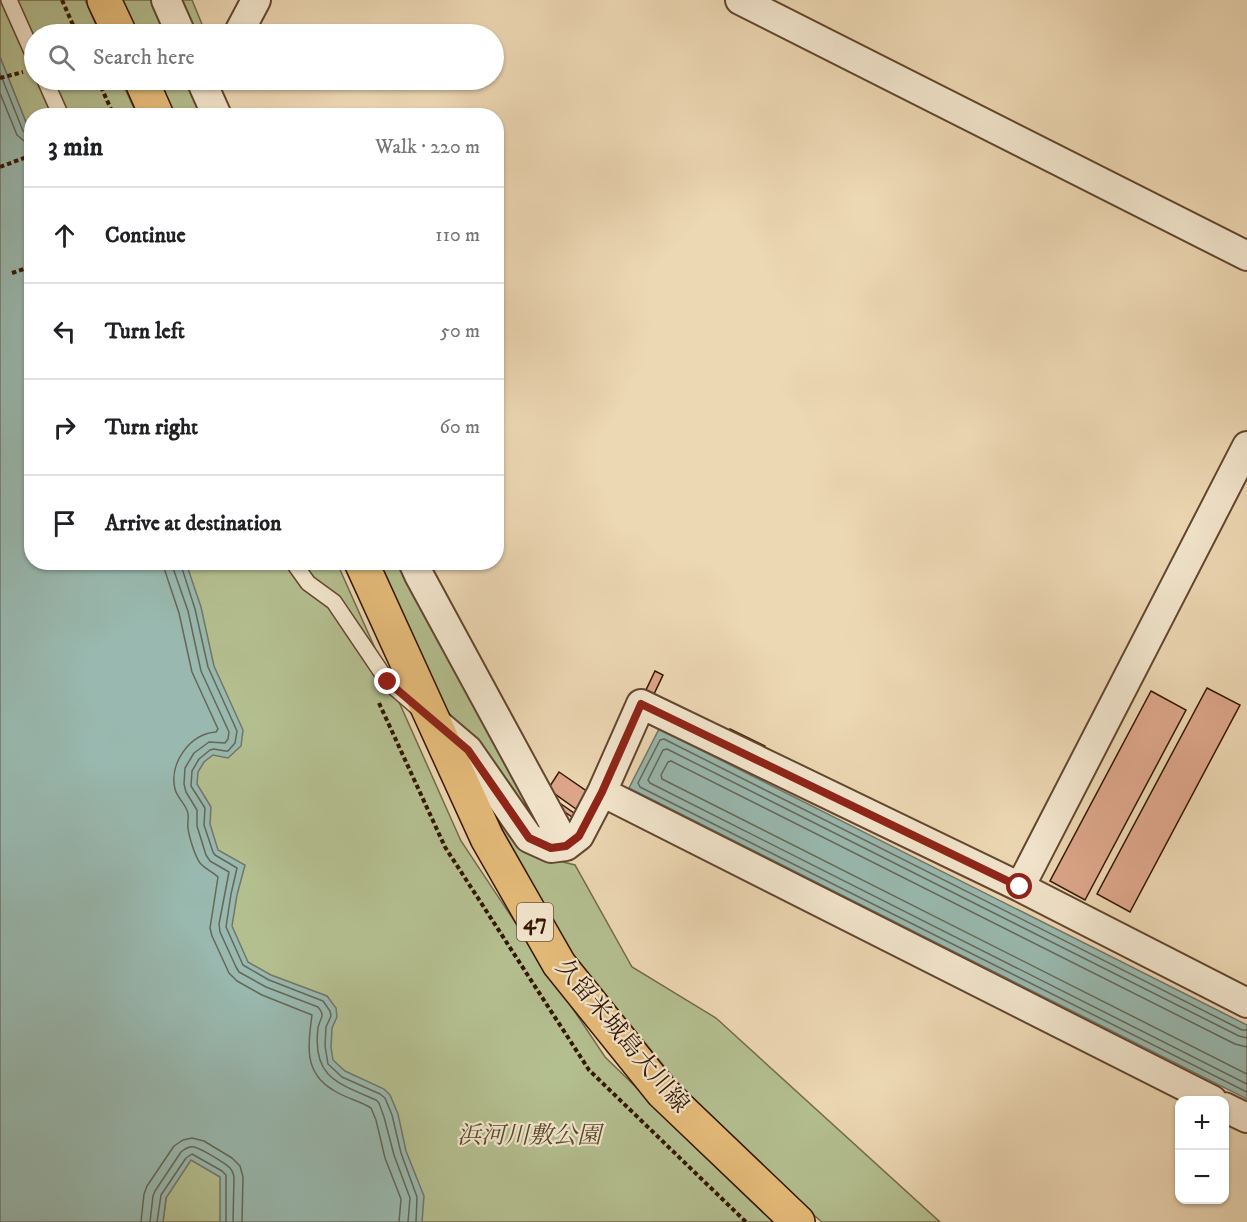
<!DOCTYPE html>
<meta charset="utf-8">
<style>
:root{--surface:#fff;--page:#f6f6f6;--text:#202124;--muted:#757577;--line:#e0e0e0}
body{margin:0;font-family:"IM FELL DW Pica","Noto Serif JP",serif;background:var(--page);color:var(--text)}
.controls{position:absolute;right:18px;bottom:18px;display:grid;overflow:hidden;border-radius:12px;box-shadow:0 2px 4px #0004}
.controls button{width:54px;height:54px;display:grid;place-items:center;padding:0;border:0;border-bottom:2px solid var(--line);background:var(--surface);color:var(--text);font:30px sans-serif}
.stop{position:absolute;width:18px;height:18px;margin:-14px;border:4px solid #8f2418;border-radius:50%;background:#fff}
.stop.end{background:#8f2418;border-color:#fff;box-shadow:0 2px 6px #0008}
.list{margin:0;padding:0;list-style:none}
h2{display:flex;justify-content:space-between;align-items:center;height:78px;margin:0;padding:0 24px;font-size:26px}
h2 small{font-size:20px;font-weight:400;color:var(--muted)}
.list li{display:grid;grid-template-columns:39px 1fr auto;gap:18px;align-items:center;box-sizing:border-box;height:96px;padding:0 24px;border-top:2px solid var(--line)}
.list b{display:block;font-size:22px;white-space:nowrap}
.list em{font-size:20px;font-style:normal;color:var(--muted)}
.icon{flex:none;width:33px;height:33px;fill:none;stroke:currentColor;stroke-width:2;stroke-linecap:round;stroke-linejoin:round}
.map{position:relative;flex:none;width:1247px;height:1222px;overflow:hidden}
.search{position:absolute;background:var(--surface);box-shadow:0 2px 4px #0004;left:24px;top:24px;width:480px;height:66px;display:flex;align-items:center;gap:15px;box-sizing:border-box;padding:0 21px;border-radius:33px;color:var(--muted);font-size:22px}
.panel{position:absolute;background:var(--surface);box-shadow:0 2px 4px #0004;left:24px;top:108px;width:480px;height:462px;border-radius:24px}
.map>svg:first-child{display:block}
.green{fill:#b4bf90;stroke:#746a48;stroke-width:1.5}
.water{fill:#99b9b0;stroke:#71776a;stroke-width:1.5}
.lines{fill:none;stroke-linecap:round;stroke-linejoin:round}
.shore{stroke:#666758;stroke-width:1.5}
.building{fill:#dea78c;stroke:#341501;stroke-width:1.5}
.lane-casing{stroke:#62462e;stroke-width:18}
.street-casing{stroke:#62462e;stroke-width:32}
.primary-casing{stroke:#341501;stroke-width:36}
.path{stroke:#341501;stroke-width:4;stroke-dasharray:4.5 3;stroke-linecap:butt}
.lane{stroke:#f3e6ce;stroke-width:15}
.street{stroke:#f3e6ce;stroke-width:28}
.primary{stroke:#e6bc7a;stroke-width:33}
.route{stroke:#8f2418;stroke-width:8}
.labels{text-anchor:middle;dominant-baseline:central;stroke-width:4.5;stroke-linejoin:round;paint-order:stroke}
.shield{fill:#f3e6ce;stroke:#6d543e;stroke-width:1.5}
.shield-label{font-size:22px;font-weight:bold;fill:#341501}
.street-label{font-size:24px;fill:#341501;stroke:#f3e6ce}
.park-label{font-size:24px;font-style:italic;fill:#5a482c;stroke:#f3e6ce}
</style>
<div class="map">
<svg width="1247" height="1222" viewBox="0 0 1247 1222">
<rect width="100%" height="100%" fill="#edd8b4"/>
<filter id="stains"><feTurbulence type="fractalNoise" baseFrequency=".00333" numOctaves="4"/><feColorMatrix values="0 0 0 0 .2 0 0 0 0 .09 0 0 0 0 .02 0 0 0 .5 -.17"/></filter>
<radialGradient id="worn" r=".72"><stop offset=".6" stop-color="#630" stop-opacity="0"/><stop offset="1" stop-color="#630" stop-opacity=".3"/></radialGradient>
<path class="green" d="M0,0h85l15,34h-66v46h87l16,35 -105,1 -1,19 -31,-78z
M121,0h37l16,34h-37z
M175,0h17l14,34h-16z
M157,80h37l16,35h-36z
M154,563h183l124,278 144,216 170,165h-416l-199,-409z
M379,563h29l140,271 -18,-9 -80,-106z
M467,766l84,93 24,6 57,102 84,51 224,204h-118l-12,-10 -133,-130 -107,-131z
M182,1141l129,81h-148l3,-24z"/>
<path class="water" d="M0,57l31,78 1,427 154,1 15,44 13,59 29,64 -2,16 -13,12 -15,-3 -9,7 -6,10 -1,12 14,23 -1,17 8,26 27,15 -8,30 -5,31 16,36 23,13 56,21 9,12 1,9 -5,11 -1,19 2,13 12,11 39,18 6,6 8,19 8,37 18,45 -2,26h-202v-45l-29,-17 -25,38 -3,24h-163z
M659,729l588,296v74l-618,-311z"/>
<g class="lines">
<path class="shore" d="M0,73l23,58 4,3 5,1
M0,93l17,42 7,6 8,1
M164,562l1,9 14,42 13,59 26,57 -2,3c-27,2 -47,32 -41,57 2,9 12,16 13,25 1,4 -1,9 0,14 1,9 7,28 12,35 5,6 13,9 18,14l-8,51 2,8 17,37 8,8 25,14 50,20c-4,29 -9,57 21,75 12,8 27,11 38,18l5,12 9,38 16,41 -2,23
M173,562v6l15,43 13,60 28,61 -1,7 -3,4 -16,-1 -15,11 -9,15 -1,16 2,8 11,18v16l9,29 4,6 19,11 -10,52 1,8 16,35 3,5 27,15 52,20c8,10 2,10 0,21 -6,49 19,55 58,72l3,3 5,14 10,38 16,43 -2,24
M180,562l15,47 13,58 29,64 -2,12 -7,8h-3l-11,-2 -4,1 -11,9 -7,12 -1,15 14,22 -1,17 9,27 2,3 22,13 -6,26 -5,33 17,38 26,15 54,21 7,10 1,5 -5,11 -1,19 3,18 14,13 38,17 5,4 7,17 9,38 16,44 -1,25
M1247,1030h-5l-578,-291 -4,1 -22,43 2,4 607,305
M1247,1038l-8,-2 -572,-287 -4,1 -15,30 2,3 597,301
M1247,1047l-12,-3 -564,-283 -3,1 -7,13 1,4 585,295
M141,1222l3,-28 3,-8 27,-40 9,-6 9,-2 12,3 28,17 8,8 3,11 -1,45
M150,1222l3,-26 2,-5 26,-39c4,-3 8,-6 13,-5 8,2 31,16 36,21 3,3 3,5 4,9l-1,45
M157,1222l4,-27 25,-37 6,-4 30,17 4,4v47"/>
</g>
<path class="building" d="M655,671l8,4 -9,19 -8,-4z
M1207,688l33,17 -110,207 -33,-18z
M1151,691l35,19 -101,190 -35,-19z
M730,729l35,17 -4,8 -35,-17z
M559,772l29,20 -12,17 -28,-20z
M561,804l13,9 -2,4 -13,-9z"/>
<g class="lines">
<defs>
<path id="lane" d="M9,0l25,56
M45,80l16,36
M293,562l15,21 26,19 54,80 30,26"/>
<path id="street" d="M166,0l15,34
M740,0l507,256
M238,34l18,-34
M201,80l16,36
M413,562l6,13 147,271
M434,721l34,29 61,88 22,10 15,-2 13,-10 23,-44 39,-88 379,183 227,116
M602,792l610,308
M1020,887l227,-441
M1224,1107l23,11"/>
<path id="primary" d="M104,0l16,34
M141,80l16,36
M361,562l126,276 72,126 103,128 136,130"/>
</defs>
<use href="#lane" class="lane-casing"/>
<use href="#street" class="street-casing"/>
<use href="#primary" class="primary-casing"/>
<path class="path" d="M62,0l15,34
M0,78l23,-6
M98,80l16,36
M0,167l32,-12
M12,273l20,-7
M379,703l66,144 144,223 157,152"/>
<use href="#lane" class="lane"/>
<use href="#street" class="street"/>
<use href="#primary" class="primary"/>
</g>
<g class="lines">
<path class="route" d="M388,682l80,68 61,88 22,10 15,-2 13,-10 23,-44 39,-88 379,183"/>
</g>
<g class="labels">
<rect class="shield" x="517" y="903" width="36" height="38" rx="4.5"/>
<g class="shield-label">
<text x="535" y="922">47</text>
</g>
<g class="street-label">
<text transform="translate(622 1036) rotate(50)">久留米城島大川線</text>
</g>
<g class="park-label">
<text x="529" y="1136">浜河川敷公園</text>
</g>
</g>
<rect width="100%" height="100%" filter="url(#stains)"/>
<rect width="100%" height="100%" fill="url(#worn)"/>
</svg>
<div class="controls">
<button>+</button>
<button>−</button>
</div>
<div class="stop" style="left:1020px;top:887px"></div>
<div class="stop end" style="left:388px;top:682px"></div>
<div class="search"><svg class="icon" aria-label="search" viewBox="0 0 24 24"><circle cx="10" cy="10" r="6"/><path d="M15 15l6 6"/></svg>Search here</div>
<section class="panel">
<h2>3 min<small>Walk · 220 m</small></h2>
<ul class="list">
<li><svg class="icon" aria-label="ahead" viewBox="0 0 24 24"><path d="M12 20V5M6 11l6-6 6 6"/></svg><div><b>Continue</b></div><em>110 m</em></li>
<li><svg class="icon" aria-label="left" viewBox="0 0 24 24"><path d="M17 20v-9H6M10 6l-5 5 5 5"/></svg><div><b>Turn left</b></div><em>50 m</em></li>
<li><svg class="icon" aria-label="right" viewBox="0 0 24 24"><path d="M7 20v-9h11M14 6l5 5-5 5"/></svg><div><b>Turn right</b></div><em>60 m</em></li>
<li><svg class="icon" aria-label="arrive" viewBox="0 0 24 24"><path d="M6 21V4h12l-3 4 3 4H6"/></svg><div><b>Arrive at destination</b></div></li>
</ul>
</section>
</div>
